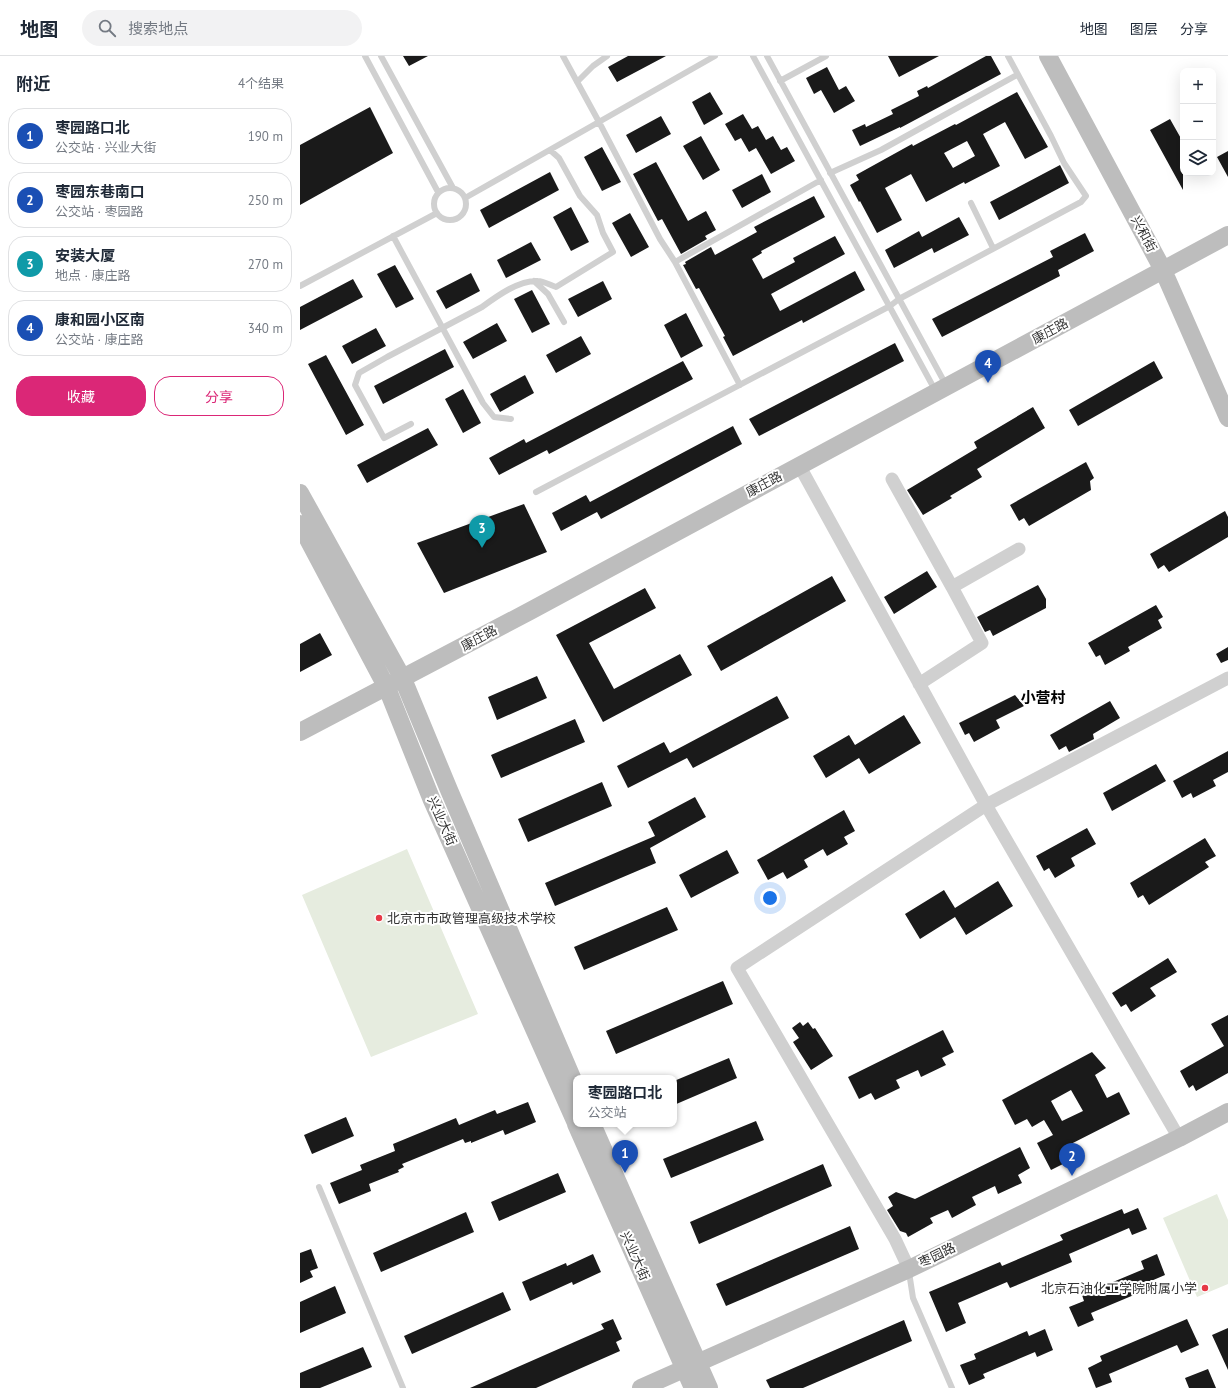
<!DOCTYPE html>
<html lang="zh">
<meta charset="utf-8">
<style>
:root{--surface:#fff;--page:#f2f2f3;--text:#1f2937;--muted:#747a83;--line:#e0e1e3;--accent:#db2777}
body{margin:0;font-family:"PT Sans","Noto Sans SC",sans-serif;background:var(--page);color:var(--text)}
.controls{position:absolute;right:12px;top:12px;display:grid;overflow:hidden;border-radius:8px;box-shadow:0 4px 16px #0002}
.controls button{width:36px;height:36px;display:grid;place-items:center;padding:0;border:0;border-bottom:1px solid var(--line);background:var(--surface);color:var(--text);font:20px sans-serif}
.you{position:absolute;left:470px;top:842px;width:14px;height:14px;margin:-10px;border:3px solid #fff;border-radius:50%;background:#1a73e8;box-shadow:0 0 0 6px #1a73e833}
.badge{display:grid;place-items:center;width:26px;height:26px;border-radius:50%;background:var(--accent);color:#fff;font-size:13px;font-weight:700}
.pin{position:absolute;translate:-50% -33px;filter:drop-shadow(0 1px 2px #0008)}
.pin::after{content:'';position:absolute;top:21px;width:14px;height:12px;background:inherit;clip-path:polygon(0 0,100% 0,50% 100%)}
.popup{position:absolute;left:273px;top:1019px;width:104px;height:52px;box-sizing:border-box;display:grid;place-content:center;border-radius:8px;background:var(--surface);filter:drop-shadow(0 1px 3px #0005);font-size:13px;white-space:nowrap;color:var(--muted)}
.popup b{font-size:15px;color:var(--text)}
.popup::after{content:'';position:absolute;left:50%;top:100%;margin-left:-8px;border:8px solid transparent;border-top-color:var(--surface)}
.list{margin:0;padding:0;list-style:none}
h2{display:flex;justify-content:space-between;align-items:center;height:52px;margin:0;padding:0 16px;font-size:17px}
h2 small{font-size:13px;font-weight:400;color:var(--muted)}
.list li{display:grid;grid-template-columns:26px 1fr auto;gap:12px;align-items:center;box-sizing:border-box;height:56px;margin:0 8px 8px;padding:0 8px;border:1px solid var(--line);border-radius:16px}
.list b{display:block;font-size:15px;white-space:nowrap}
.list p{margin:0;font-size:13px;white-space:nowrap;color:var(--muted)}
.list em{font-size:13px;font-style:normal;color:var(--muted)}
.actions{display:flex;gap:8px;padding:12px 16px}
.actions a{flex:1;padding:9px 0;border:1px solid var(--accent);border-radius:16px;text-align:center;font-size:14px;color:var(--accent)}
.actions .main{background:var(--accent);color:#fff}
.icon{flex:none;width:22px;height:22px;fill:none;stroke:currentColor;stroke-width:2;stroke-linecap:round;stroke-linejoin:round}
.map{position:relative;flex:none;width:928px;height:1332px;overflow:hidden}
header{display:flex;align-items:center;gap:24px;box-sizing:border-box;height:56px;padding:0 20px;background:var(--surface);border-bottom:1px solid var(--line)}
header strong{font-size:19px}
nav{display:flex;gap:22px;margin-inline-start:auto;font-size:14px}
.search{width:280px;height:36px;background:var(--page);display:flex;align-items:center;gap:10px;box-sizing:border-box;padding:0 14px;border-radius:22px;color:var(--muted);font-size:15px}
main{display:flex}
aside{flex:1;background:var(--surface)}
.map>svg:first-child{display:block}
.green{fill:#e6ecdf}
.building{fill:#1a1a1a;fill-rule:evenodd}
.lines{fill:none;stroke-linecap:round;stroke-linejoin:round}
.lane{stroke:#d0d0d0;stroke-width:6}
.street{stroke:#d0d0d0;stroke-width:13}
.secondary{stroke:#bdbdbd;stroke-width:18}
.poi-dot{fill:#e63946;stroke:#fff;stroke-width:1.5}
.labels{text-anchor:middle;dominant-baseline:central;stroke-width:4;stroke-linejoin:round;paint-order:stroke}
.street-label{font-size:13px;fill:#333;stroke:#fff}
.poi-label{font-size:13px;fill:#333;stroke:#fff;text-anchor:start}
.quarter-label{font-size:15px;font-weight:bold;fill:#000;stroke:#fff}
</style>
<header>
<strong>地图</strong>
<div class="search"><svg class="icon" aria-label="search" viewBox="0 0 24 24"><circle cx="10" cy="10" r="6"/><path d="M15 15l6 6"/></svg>搜索地点</div>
<nav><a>地图</a><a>图层</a><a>分享</a></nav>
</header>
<main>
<aside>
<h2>附近<small>4个结果</small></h2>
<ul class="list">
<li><span class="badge" style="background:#1a4fb4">1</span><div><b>枣园路口北</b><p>公交站 · 兴业大街</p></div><em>190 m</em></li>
<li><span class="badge" style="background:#1a4fb4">2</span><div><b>枣园东巷南口</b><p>公交站 · 枣园路</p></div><em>250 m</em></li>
<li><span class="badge" style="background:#0f9aa8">3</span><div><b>安装大厦</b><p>地点 · 康庄路</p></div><em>270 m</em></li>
<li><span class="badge" style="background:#1a4fb4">4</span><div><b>康和园小区南</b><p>公交站 · 康庄路</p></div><em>340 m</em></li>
</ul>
<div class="actions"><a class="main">收藏</a><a>分享</a></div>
</aside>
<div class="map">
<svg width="928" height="1332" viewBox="0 0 928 1332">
<rect width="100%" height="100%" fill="#fff"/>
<path class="green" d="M107,793l71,165 -107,43 -69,-162z
M917,1138l11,26v64l-31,13 -34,-79z"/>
<path class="building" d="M103,0h25l-19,10z
M328,0h38l-49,26 -9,-15z
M588,0h51l-40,21z
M686,0h5l10,18 -101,54v-1l-40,19 -8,-16 13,-6 1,3 27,-13 -2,-4 28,-14 -2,-5 10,-5 1,2z
M527,11l12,23 7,-4 9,15 -21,12 -13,-23 -7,4 -8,-16z
M410,36l13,22 -19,11 -12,-23z
M717,36l31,55 -23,12 -20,-37 -22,12 17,32 -35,18 -1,-2 -38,20 -15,-28 -26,14 17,32 -25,13 -17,-32 -1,1 -9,-17 9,-5 -3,-5 56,-31 1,2 42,-22 1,1zM667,85l8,15 -22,12 -9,-15z
M70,51l23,46 -93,52v-60z
M443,58l9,15 6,-3 8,14 7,-4 8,14 6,-3 8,14 -24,13 -15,-26 -7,4 -8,-14 -6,3 -10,-17z
M361,60l10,18 -35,19 -10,-18z
M870,63l13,23v48l-33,-60z
M401,80l19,34 -17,10 -20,-34z
M302,91l19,35 -19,9 -18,-34z
M928,95v26l-11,-20z
M356,106l32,59 18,-10 10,19 -11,6 2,3 -26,15 -19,-35 -4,2 -25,-47z
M760,109l9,18 -70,37 -9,-18z
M250,116l9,18 -70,38 -9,-18z
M462,118l9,18 -29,16 -10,-18z
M514,140l11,21 -64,34 1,2 -10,6 11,20 32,-17 -2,-4 42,-22 10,18 -74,40 9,17 75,-40 10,19 -62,33 -1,-3 -69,36 -10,-19 2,-1 -26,-48 -3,1 -13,-24 3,-1 -1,-2 26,-15 4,8 42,-23 -3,-5z
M271,151l18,35 -18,9 -18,-34z
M330,157l19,34 -18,10 -19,-34z
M659,161l10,18 -35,18 -2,-5 -38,20 -9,-18 34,-19 3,6z
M785,177l9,18 -36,19 2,6 -118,61 -10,-18 121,-62 -3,-6z
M231,186l10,18 -35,18 -9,-18z
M95,209l19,34 -18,9 -19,-34z
M171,217l9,18 -34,18 -10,-18z
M53,223l10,18 -63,33v-23z
M303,225l9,18 -34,18 -10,-18z
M232,234l18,34 -18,9 -18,-34z
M386,257l17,33 -22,12 -17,-33z
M197,267l10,18 -34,18 -10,-17z
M76,272l10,18 -34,18 -10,-18z
M281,280l10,18 -35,19 -10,-18z
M595,287l9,18 -145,75 -10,-17z
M145,293l9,18 -71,37 -9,-18z
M26,299l38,70 -18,10 -38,-71z
M383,305l10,18 -144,75 -2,-4 -48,25 -10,-17 35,-19 2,4z
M854,305l9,17 -85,48 -9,-16z
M225,319l9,18 -34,19 -10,-18z
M163,333l18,34 -18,10 -18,-34z
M733,351l12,21 -68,41 5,8 -32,19 2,2 -29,17 -16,-25 70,-42 -3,-6z
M433,370l9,18 -141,75 -4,-7 -36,19 -9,-18 34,-18 4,7z
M128,372l10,17 -71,38 -10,-18z
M786,406l8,16 -4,3 1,9 -62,36 -5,-8 -5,3 -9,-16z
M224,448l23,48 -103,41 -27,-50z
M925,455l3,6v20l-59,35 -5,-7 -6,4 -8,-15z
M627,515l10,16 -43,27 -10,-17z
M532,520l14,25 -125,70 -14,-25z
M738,529l8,14v9l-53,28 -3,-6 -5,2 -8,-15z
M345,532l11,20 -67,35 25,46 66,-35 12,21 -89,47 -47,-87z
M856,549l7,12 -5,3 4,8 -34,19 2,4 -25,14 -5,-10 -4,2 -8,-14z
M20,577l12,22 -32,17v-28z
M928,591v13l-7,3 -5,-9z
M237,620l10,22 -50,22 -9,-23z
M715,639l9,11 -28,14 4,8 -26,14 -5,-9 -4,2 -6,-12z
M477,640l12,22 -96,50 -6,-10 -59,30 -11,-22 47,-24 6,11z
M810,645l10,17 -27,16 1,5 -25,13 -3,-6 -7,4 -9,-15z
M604,659l17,28 -52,31 -10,-16 -33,20 -13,-22 36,-21 6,10z
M275,663l10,23 -84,36 -10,-23z
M928,695v21l-15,8 3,6 -23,12 -2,-5 -9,5 -9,-17z
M856,708l10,17 -54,30 -9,-18z
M302,726l10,24 -84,36 -10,-23z
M395,741l11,20 -56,31 6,15 -101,43 -10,-23 110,-47 -7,-14z
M544,754l11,21 -11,6 4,7 -21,12 -4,-7 -19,11 4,7 -21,12 -4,-7 -15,8 -11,-20z
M787,772l9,16 -25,14 4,8 -20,12 -6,-10 -5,3 -8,-15z
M905,782l11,18 -11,6 4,5 -60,38 -6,-10 -5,3 -8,-15z
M427,794l12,23 -48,25 -12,-23z
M698,825l15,25 -47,29 -11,-18 -35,22 -15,-25 39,-24 11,18z
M367,851l11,23 -94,40 -10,-23z
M868,902l9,14 -27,16 6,8 -25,16 -5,-8 -5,3 -9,-14z
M423,925l10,23 -117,50 -10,-23z
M928,959v58l-32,18 -3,-6 -4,3 -9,-17 44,-25 -13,-22z
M500,966l3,4 5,-4 5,7 2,-1 18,28 -22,14 -18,-28 6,-4 -7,-10z
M643,974l11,22 -12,6 4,7 -25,12 -3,-7 -22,10 4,8 -25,12 -4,-7 -12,6 -11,-22z
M792,996l14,16 -11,7 12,23 12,-6 11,22 -67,34 6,13 -18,9 -14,-27 16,-8 -9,-15 -12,7 -5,-8 -12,6 -13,-25zM771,1034l12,21 -21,10 -11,-20z
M429,1002l8,20 -63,27v-24z
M228,1046l8,20 -31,13 -2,-5 -32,13v-2l-6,2 -2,-4 -61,25 2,3 -6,3 1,2 -30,12 2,7 -32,13 -9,-21 32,-13 -2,-5 35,-14 -2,-7 63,-26 3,7 36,-15 2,4z
M46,1061l8,19 -42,18 -8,-19z
M456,1065l8,19 -93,38 -8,-19z
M720,1091l10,21 -12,7 4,8 -24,11 -3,-8 -23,11 4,8 -24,13 -4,-8 -18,8 3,5 -25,14 -2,-4 -6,-2 -13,-21 6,-4 -5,-9 8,-5 19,7z
M523,1108l9,22 -133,58 -9,-22z
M258,1117l8,19 -67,29 -8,-19z
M838,1152l9,21 -15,6 -3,-7 -60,26 3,8 -62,26 -3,-6 -49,21 8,20 -20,9 -17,-40 71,-30 2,4 61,-26 -3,-5 62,-26 2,5z
M166,1156l8,20 -93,40 -8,-19z
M550,1170l9,23 -133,57 -10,-22z
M11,1193l7,19 -8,3 3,6 -13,6v-30z
M293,1198l8,18 -28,13 -1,-3 -42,19 -8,-19 44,-19 1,3z
M857,1198l8,21 -14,6 2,6 -62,26 3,7 -16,7 -9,-20 15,-6 -2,-6 62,-26 -3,-8z
M35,1230l11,27 -46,20v-31z
M203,1236l8,18 -99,44 -8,-18z
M313,1263l9,20 -6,3 4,9 -84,37h-66l134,-59 -3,-5z
M887,1263l12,26 -18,8 -4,-8 -68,29 3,8 -16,6 -8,-20 14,-7 -2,-5z
M604,1264l8,21 -109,47h-33l-4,-8z
M928,1272v42l-16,-35z
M745,1273l8,21 -16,7 -2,-5 -52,22 2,4 -16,7 -9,-20 16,-6 -2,-5 53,-23 2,5z
M63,1291l9,20 -52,21h-20v-15z
M908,1313l8,19h-27l-4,-10z"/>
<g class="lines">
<path class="lane" d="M65,0l73,136
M81,0l72,132
M263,0l36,66 61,117 15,23 146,-82
M453,0l182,334
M467,0l179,329
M480,25l46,-25
M277,26l16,-16 14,-10
M530,117l51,-23 136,-75
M134 148a16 16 0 1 1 32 0a16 16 0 1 1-32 0Z
M165,142l250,-142
M671,147l22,45
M93,180l90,167 11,14 17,2
M375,206l65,123
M234,225l14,13 16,28
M0,230l137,-73
M111,368l-27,14 -29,-53 4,-12 28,-16 95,-50c15,-11 37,-27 56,-26 5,0 12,4 18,6l57,-35 -10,-19 -6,-18 -17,-19 -21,-38 -9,-8
M236,436l354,-186 9,-7 182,-97 5,-6 -22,-33 -13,-27 -43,-80
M19,1131l84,201
M609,1216l4,26 39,90"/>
<path class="street" d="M499,409l187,340 193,333
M592,423l60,108
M619,628l63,-41 -30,-56 67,-38
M609,1213l-14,-30 -158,-271 249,-163 242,-127"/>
<path class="secondary" d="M748,0l115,214 65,148
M0,437l103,186 46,111 127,297
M0,468l87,164 44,110 145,325
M0,676l230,-121 698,-376
M276,1068l117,264
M292,1068l117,264
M341,1332l268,-119 270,-131 49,-26"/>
</g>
<g class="poi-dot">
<circle cx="79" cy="862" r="4"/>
<circle cx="905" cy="1232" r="4"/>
</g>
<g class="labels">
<g class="street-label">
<text transform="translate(844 178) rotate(62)">兴和街</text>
<text transform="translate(750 275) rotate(-28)">康庄路</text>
<text transform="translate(464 428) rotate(-28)">康庄路</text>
<text transform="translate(179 582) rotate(-28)">康庄路</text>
<text transform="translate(142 765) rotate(66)">兴业大街</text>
<text transform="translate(637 1199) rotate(-26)">枣园路</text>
<text transform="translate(335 1200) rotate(66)">兴业大街</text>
</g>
<g class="poi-label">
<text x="87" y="862">北京市市政管理高级技术学校</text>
<text x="897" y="1232" text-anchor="end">北京石油化工学院附属小学</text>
</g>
<g class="quarter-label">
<text x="743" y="641">小营村</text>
</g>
</g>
</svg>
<div class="controls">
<button>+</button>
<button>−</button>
<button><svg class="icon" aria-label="layers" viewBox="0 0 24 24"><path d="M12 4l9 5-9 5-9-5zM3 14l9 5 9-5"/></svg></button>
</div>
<div class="you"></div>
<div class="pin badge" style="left:325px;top:1117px;background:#1a4fb4">1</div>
<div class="popup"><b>枣园路口北</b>公交站</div>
<div class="pin badge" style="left:772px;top:1120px;background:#1a4fb4">2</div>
<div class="pin badge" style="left:182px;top:492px;background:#0f9aa8">3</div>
<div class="pin badge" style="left:688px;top:327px;background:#1a4fb4">4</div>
</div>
</main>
